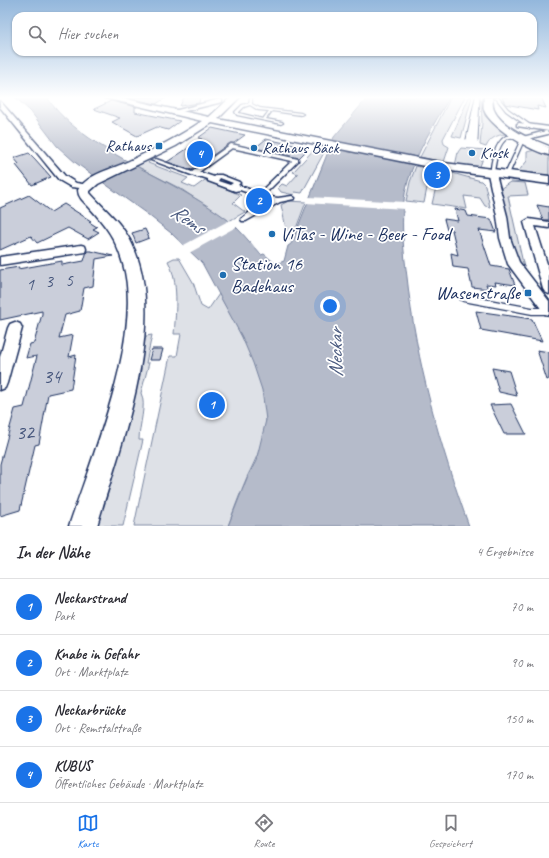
<!DOCTYPE html>
<html lang="de">
<meta charset="utf-8">
<style>
:root{--surface:#fff;--page:#f2f2f3;--text:#2b2b33;--muted:#7c7c81;--line:#e1e1e2;--accent:#1a73e8}
body{margin:0;font-family:Caveat,sans-serif;background:var(--page);color:var(--text)}
.you{position:absolute;left:330px;top:306px;width:14px;height:14px;margin:-10px;border:3px solid #fff;border-radius:50%;background:#1a73e8;box-shadow:0 0 0 6px #1a73e833}
.badge{display:grid;place-items:center;width:26px;height:26px;border-radius:50%;background:var(--accent);color:#fff;font-size:13px;font-weight:700}
.pin{position:absolute;translate:-50% -50%;border:2px solid #fff;box-shadow:0 1px 4px #0006}
.list{margin:0;padding:0;list-style:none}
h2{display:flex;justify-content:space-between;align-items:center;height:52px;margin:0;padding:0 16px;font-size:17px}
h2 small{font-size:13px;font-weight:400;color:var(--muted)}
.list li{display:grid;grid-template-columns:26px 1fr auto;gap:12px;align-items:center;box-sizing:border-box;height:56px;padding:0 16px;border-top:1px solid var(--line)}
.list b{display:block;font-size:15px;white-space:nowrap}
.list p{margin:0;font-size:13px;white-space:nowrap;color:var(--muted)}
.list em{font-size:13px;font-style:normal;color:var(--muted)}
.icon{flex:none;width:22px;height:22px;fill:none;stroke:currentColor;stroke-width:2;stroke-linecap:round;stroke-linejoin:round}
.map{position:relative;flex:none;width:549px;height:526px;overflow:hidden}
.search{position:absolute;background:var(--surface);box-shadow:0 1px 3px #0004;left:12px;right:12px;top:12px;height:44px;display:flex;align-items:center;gap:10px;box-sizing:border-box;padding:0 14px;border-radius:12px;color:var(--muted);font-size:15px}
.sheet{height:276px;background:var(--surface)}
nav{display:flex;justify-content:space-around;align-items:center;box-sizing:border-box;height:56px;border-top:1px solid var(--line);background:var(--surface);font-size:11px;color:var(--muted)}
nav a{display:grid;justify-items:center;gap:2px}
nav .on{color:var(--accent)}
.map>svg:first-child{display:block}
.green{fill:#dee1e7;stroke:#7c88a2}
.water{fill:#b5bbca;stroke:#77839f}
.pier{fill:#fff}
.building{fill:#caceda;stroke:#1b2f5e}
.lines{fill:none;stroke-linecap:round;stroke-linejoin:round}
.service-casing{stroke:#1b2f5e;stroke-width:2.5}
.pedestrian-casing{stroke:#1b2f5e;stroke-width:3}
.minor-casing{stroke:#1b2f5e;stroke-width:3}
.secondary-casing{stroke:#1b2f5e;stroke-width:3}
.service{fill:#fff;fill-rule:evenodd}
.pedestrian{fill:#fff;fill-rule:evenodd}
.minor{fill:#fff;fill-rule:evenodd}
.secondary{fill:#fff;fill-rule:evenodd}
.tram{stroke:#1b2f5e;stroke-width:1}
.poi-dot{fill:#1f6fb2;stroke:#fff;stroke-width:1.5}
.labels{text-anchor:middle;dominant-baseline:central;stroke-width:3.5;stroke-linejoin:round;paint-order:stroke}
.far-poi-label{font-size:16px;fill:#1b2f5e;stroke:#fff;text-anchor:start}
.number-label{font-size:17px;fill:#47577d}
.poi-label{font-size:19px;fill:#1b2f5e;stroke:#fff;text-anchor:start}
.water-label{font-size:20px;font-style:italic;fill:#49597e;stroke:#fff}
.near-number-label{font-size:20px;fill:#47577d}
</style>
<div class="map">
<svg width="549" height="526" viewBox="0 0 549 526">
<rect width="100%" height="100%" fill="#fff"/>
<filter id="ink" filterUnits="userSpaceOnUse"><feTurbulence type="fractalNoise" baseFrequency=".025" numOctaves="2"/><feDisplacementMap in="SourceGraphic" scale="8" xChannelSelector="R" yChannelSelector="G"/><feConvolveMatrix kernelMatrix="1 2 1 2 8 2 1 2 1" color-interpolation-filters="sRGB"/></filter>
<g filter="url(#ink)">
<path class="green" d="M451,97h14l-22,42 1,5 5,3 -5,15 -24,-5z
M469,97h3l-11,41 -9,-2z
M481,99l4,17 21,18c-9,1 -16,4 -20,13l-6,-2 2,-22z
M317,146l10,1 -25,46 -7,-1 -1,3 -13,-3 -3,-4 4,-4 5,2 11,-12 -5,-2z
M461,148l25,2 -7,19 -24,-3 3,-14z
M535,150l14,7v18l-32,-2 10,-12v-9z
M147,161h3l-2,2 40,15 -6,5 12,5 11,-8 36,15 -8,8 12,9 -16,9 -48,-32 -45,-23z
M416,166l23,5 -12,17 -3,15 -18,-2 4,-19z
M445,171l36,10 4,4 5,22 -5,-1 -5,-8 -16,-2 3,13 -35,-5 3,-13z
M510,182l15,1 3,12 -20,1 17,76 -10,-18 -15,-65z
M288,201l18,1 -14,37 -2,1 -2,-2 -7,-33z
M174,258h5l14,24 8,24 7,4 11,-16c21,38 47,81 47,126 0,19 -11,41 -19,57 -7,16 -13,33 -19,49h-94l36,-170h7l4,-22h-7c2,-23 5,-52 -6,-73z
M152,335l-6,28h3l-8,30c6,12 -2,32 -2,47h4l-20,86h-28l26,-85 25,-105z"/>
<path class="water" d="M15,97h32c25,41 94,70 134,93 17,10 42,24 56,38 8,8 16,18 24,27l3,-1 12,10 8,-3 4,-15 3,-2 43,-107 34,-40h82c-16,26 -33,55 -42,84 -9,31 -5,65 -1,96 9,85 33,169 62,249h-241l19,-48 9,-17 10,-41 -4,-30 -9,-27 -11,-26 -40,-74 -31,-30 -24,-19 -71,-51 -19,-17 -26,-34z"/>
<path class="pier" d="M308,197l98,5 -1,7 -100,-6z
M230,220l8,6 -49,27 -7,-7z"/>
<path class="building" d="M125,97h42l-11,7z
M184,97h16l-1,6 -19,3z
M502,97h39l5,11 -9,-2 1,4 -33,-6z
M111,101l26,6h-2v5l45,9 -12,9 -11,-3 -20,9 -25,-14 8,-4 -26,-9z
M212,128l33,7 -11,8h-4l-38,27 -25,-8 35,-23 -4,-1z
M266,139l43,9 -10,10 -44,-10z
M29,153l6,6 16,18 -19,8 -16,-20 3,-1 -5,-6z
M29,195l22,17 13,-8 27,17 -2,1 8,5 -4,2 6,3 -11,7 -20,-11 -31,15 -6,-7 -31,14v-42z
M537,205l12,2v13h-6z
M455,209l11,2 2,5 23,3 5,13 -17,-2 12,36 18,3 6,16 -20,-3 1,3 -10,-1 2,5 -16,-2 -4,-18 -15,-2 -2,-14 7,2 -6,-25h-5l-3,-11 14,2z
M145,229l4,9 -13,5 -4,-10z
M87,251h4l22,5 -17,3 -3,27 -9,2 -4,23 -15,4 -6,23 14,-3 -4,22 7,-2 -5,34 -23,5 -9,50 -4,1 -15,65 -20,6v-52l15,-55 9,-2 13,-51 -11,2 4,-14 4,-1 8,-29v-3l-42,9v-50l19,-3 -1,2 44,-8v4l22,-4z
M476,311l56,8 10,22 -61,-11z
M152,349h11l-3,11h-11z
M537,350l12,2v27l-2,1z
M492,368l17,3 8,25 -18,-4z
M511,404l15,30h-22l-14,-29z"/>
<g class="lines">
<defs>
<path id="service" d="M250,97h2v7l8,4 41,5 2,1 -2,1 -29,-4 -6,8 16,3 1,1 -2,1 -44,-9 -2,-3 7,-7 7,-2zM250,105l8,5 11,1 -6,8 -24,-6v-1l5,-5z
M495,97h3l10,12 25,18v2h-2l-25,-18z
M506,136h6l7,1c-4,1 -9,0 -12,2 -9,5 -12,26 -13,35l-1,1h-2c-1,-11 4,-33 15,-39z
M522,137h5l22,9v2l-24,-10 -15,34 1,4 -1,1h-2l-2,-5z
M463,295l69,13h17v6h-17l-69,-13 -2,-1 -1,-2 1,-2z"/>
<path id="pedestrian" d="M231,144l67,15v2l-35,35 15,2 14,-2 3,2 -1,1 -14,3 -34,19h-4l-1,-2 9,-7 -1,-6 4,-7 -1,-2 2,-2 -14,-5 -5,1 -27,-10v-2l-6,-2h-5l-46,-17 5,-1 36,13zM232,148l60,13 -33,32 -21,-8 2,-2 -1,-1 -18,-7h-4l-3,2 -15,-5zM220,178l13,5 -3,2 -12,-4zM259,200l12,1 -15,8 -1,-3z"/>
<path id="minor" d="M220,99l2,1v2l-49,12 -3,-2z
M0,101l65,75 11,7 13,2v4l-18,-2 -12,-7 -59,-73z
M519,123l30,4v4l-32,-5v-2z
M546,131l3,1 -1,2 -25,6 -4,-2z
M489,172h3l4,2 11,42 3,22 9,24 30,39v14l-4,-1 -37,-50 -8,-26 -3,-22 -9,-42z
M529,219l20,3v6l-14,-2 14,44v24l-4,-2 -2,-3 -19,-67z
M81,245l4,1 1,3 -1,3 -85,13v-8z
M15,322l5,2 2,4 -15,55 -2,5 -5,2v-33l8,-29 2,-4z"/>
<path id="secondary" d="M101,97h16l92,20 22,-20h9l-22,22 226,44 105,13v8l-105,-14 -232,-47 -36,23 -78,38 -8,7v2c14,16 30,28 40,47 41,78 -10,206 -33,286h-28c23,-70 75,-191 54,-262 -7,-25 -17,-38 -34,-57 -5,-5 -11,-10 -11,-17 11,-17 33,-20 51,-29 25,-12 50,-24 73,-40z
M484,97h8c1,4 0,9 2,13 7,17 39,30 55,38v7c-18,-4 -58,-27 -65,-45 -1,-4 0,-9 0,-13z"/>
</defs>
<use href="#service" class="service-casing"/>
<use href="#pedestrian" class="pedestrian-casing"/>
<use href="#minor" class="minor-casing"/>
<use href="#secondary" class="secondary-casing"/>
<use href="#service" class="service"/>
<use href="#pedestrian" class="pedestrian"/>
<use href="#minor" class="minor"/>
<use href="#secondary" class="secondary"/>
<path class="tram" d="M466,139l9,-42
M478,141l2,-44"/>
</g>
</g>
<linearGradient id="sky" x2="0" y2="1"><stop stop-color="#93b7dc"/><stop offset="0.57" stop-color="#fff"/><stop offset="1" stop-color="#fff" stop-opacity="0"/></linearGradient>
<rect width="549" height="171" fill="url(#sky)"/>
<g class="poi-dot">
<rect x="155" y="142" width="8" height="8" rx="2"/>
<circle cx="254" cy="148" r="4"/>
<circle cx="472" cy="153" r="4"/>
<circle cx="272" cy="234" r="4"/>
<circle cx="223" cy="275" r="4"/>
<rect x="524" y="289" width="8" height="8" rx="2"/>
</g>
<g class="labels">
<g class="far-poi-label">
<text x="151" y="146" text-anchor="end">Rathaus</text>
<text x="262" y="148">Rathaus Bäck</text>
<text x="480" y="153">Kiosk</text>
</g>
<g class="number-label">
<text x="69" y="280">5</text>
<text x="49" y="281">3</text>
<text x="30" y="284">1</text>
</g>
<g class="poi-label">
<text x="280" y="234">ViTas - Wine - Beer - Food</text>
<text x="231" y="264">Station 16<tspan x="231" dy="22">Badehaus</tspan></text>
<text x="520" y="293" text-anchor="end">Wasenstraße</text>
</g>
<g class="water-label">
<text transform="translate(188 219) rotate(34)">Rems</text>
<text transform="translate(335 353) rotate(-90)">Neckar</text>
</g>
<g class="near-number-label">
<text x="52" y="376">34</text>
<text x="25" y="432">32</text>
</g>
</g>
</svg>
<div class="you"></div>
<div class="pin badge" style="left:212px;top:405px">1</div>
<div class="pin badge" style="left:259px;top:201px">2</div>
<div class="pin badge" style="left:437px;top:175px">3</div>
<div class="pin badge" style="left:200px;top:154px">4</div>
<div class="search"><svg class="icon" aria-label="search" viewBox="0 0 24 24"><circle cx="10" cy="10" r="6"/><path d="M15 15l6 6"/></svg>Hier suchen</div>
</div>
<section class="sheet">
<h2>In der Nähe<small>4 Ergebnisse</small></h2>
<ul class="list">
<li><span class="badge">1</span><div><b>Neckarstrand</b><p>Park</p></div><em>70 m</em></li>
<li><span class="badge">2</span><div><b>Knabe in Gefahr</b><p>Ort · Marktplatz</p></div><em>90 m</em></li>
<li><span class="badge">3</span><div><b>Neckarbrücke</b><p>Ort · Remstalstraße</p></div><em>150 m</em></li>
<li><span class="badge">4</span><div><b>KUBUS</b><p>Öffentliches Gebäude · Marktplatz</p></div><em>170 m</em></li>
</ul>
</section>
<nav>
<a class="on"><svg class="icon" aria-label="map" viewBox="0 0 24 24"><path d="M3 6l6-2 6 2 6-2v14l-6 2-6-2-6 2zM9 4v14M15 6v14"/></svg>Karte</a>
<a><svg class="icon" aria-label="directions" viewBox="0 0 24 24"><path d="M12 3l9 9-9 9-9-9zM9 14v-3h6M13 9l2 2-2 2"/></svg>Route</a>
<a><svg class="icon" aria-label="saved" viewBox="0 0 24 24"><path d="M7 4h10v16l-5-4-5 4z"/></svg>Gespeichert</a>
</nav>
